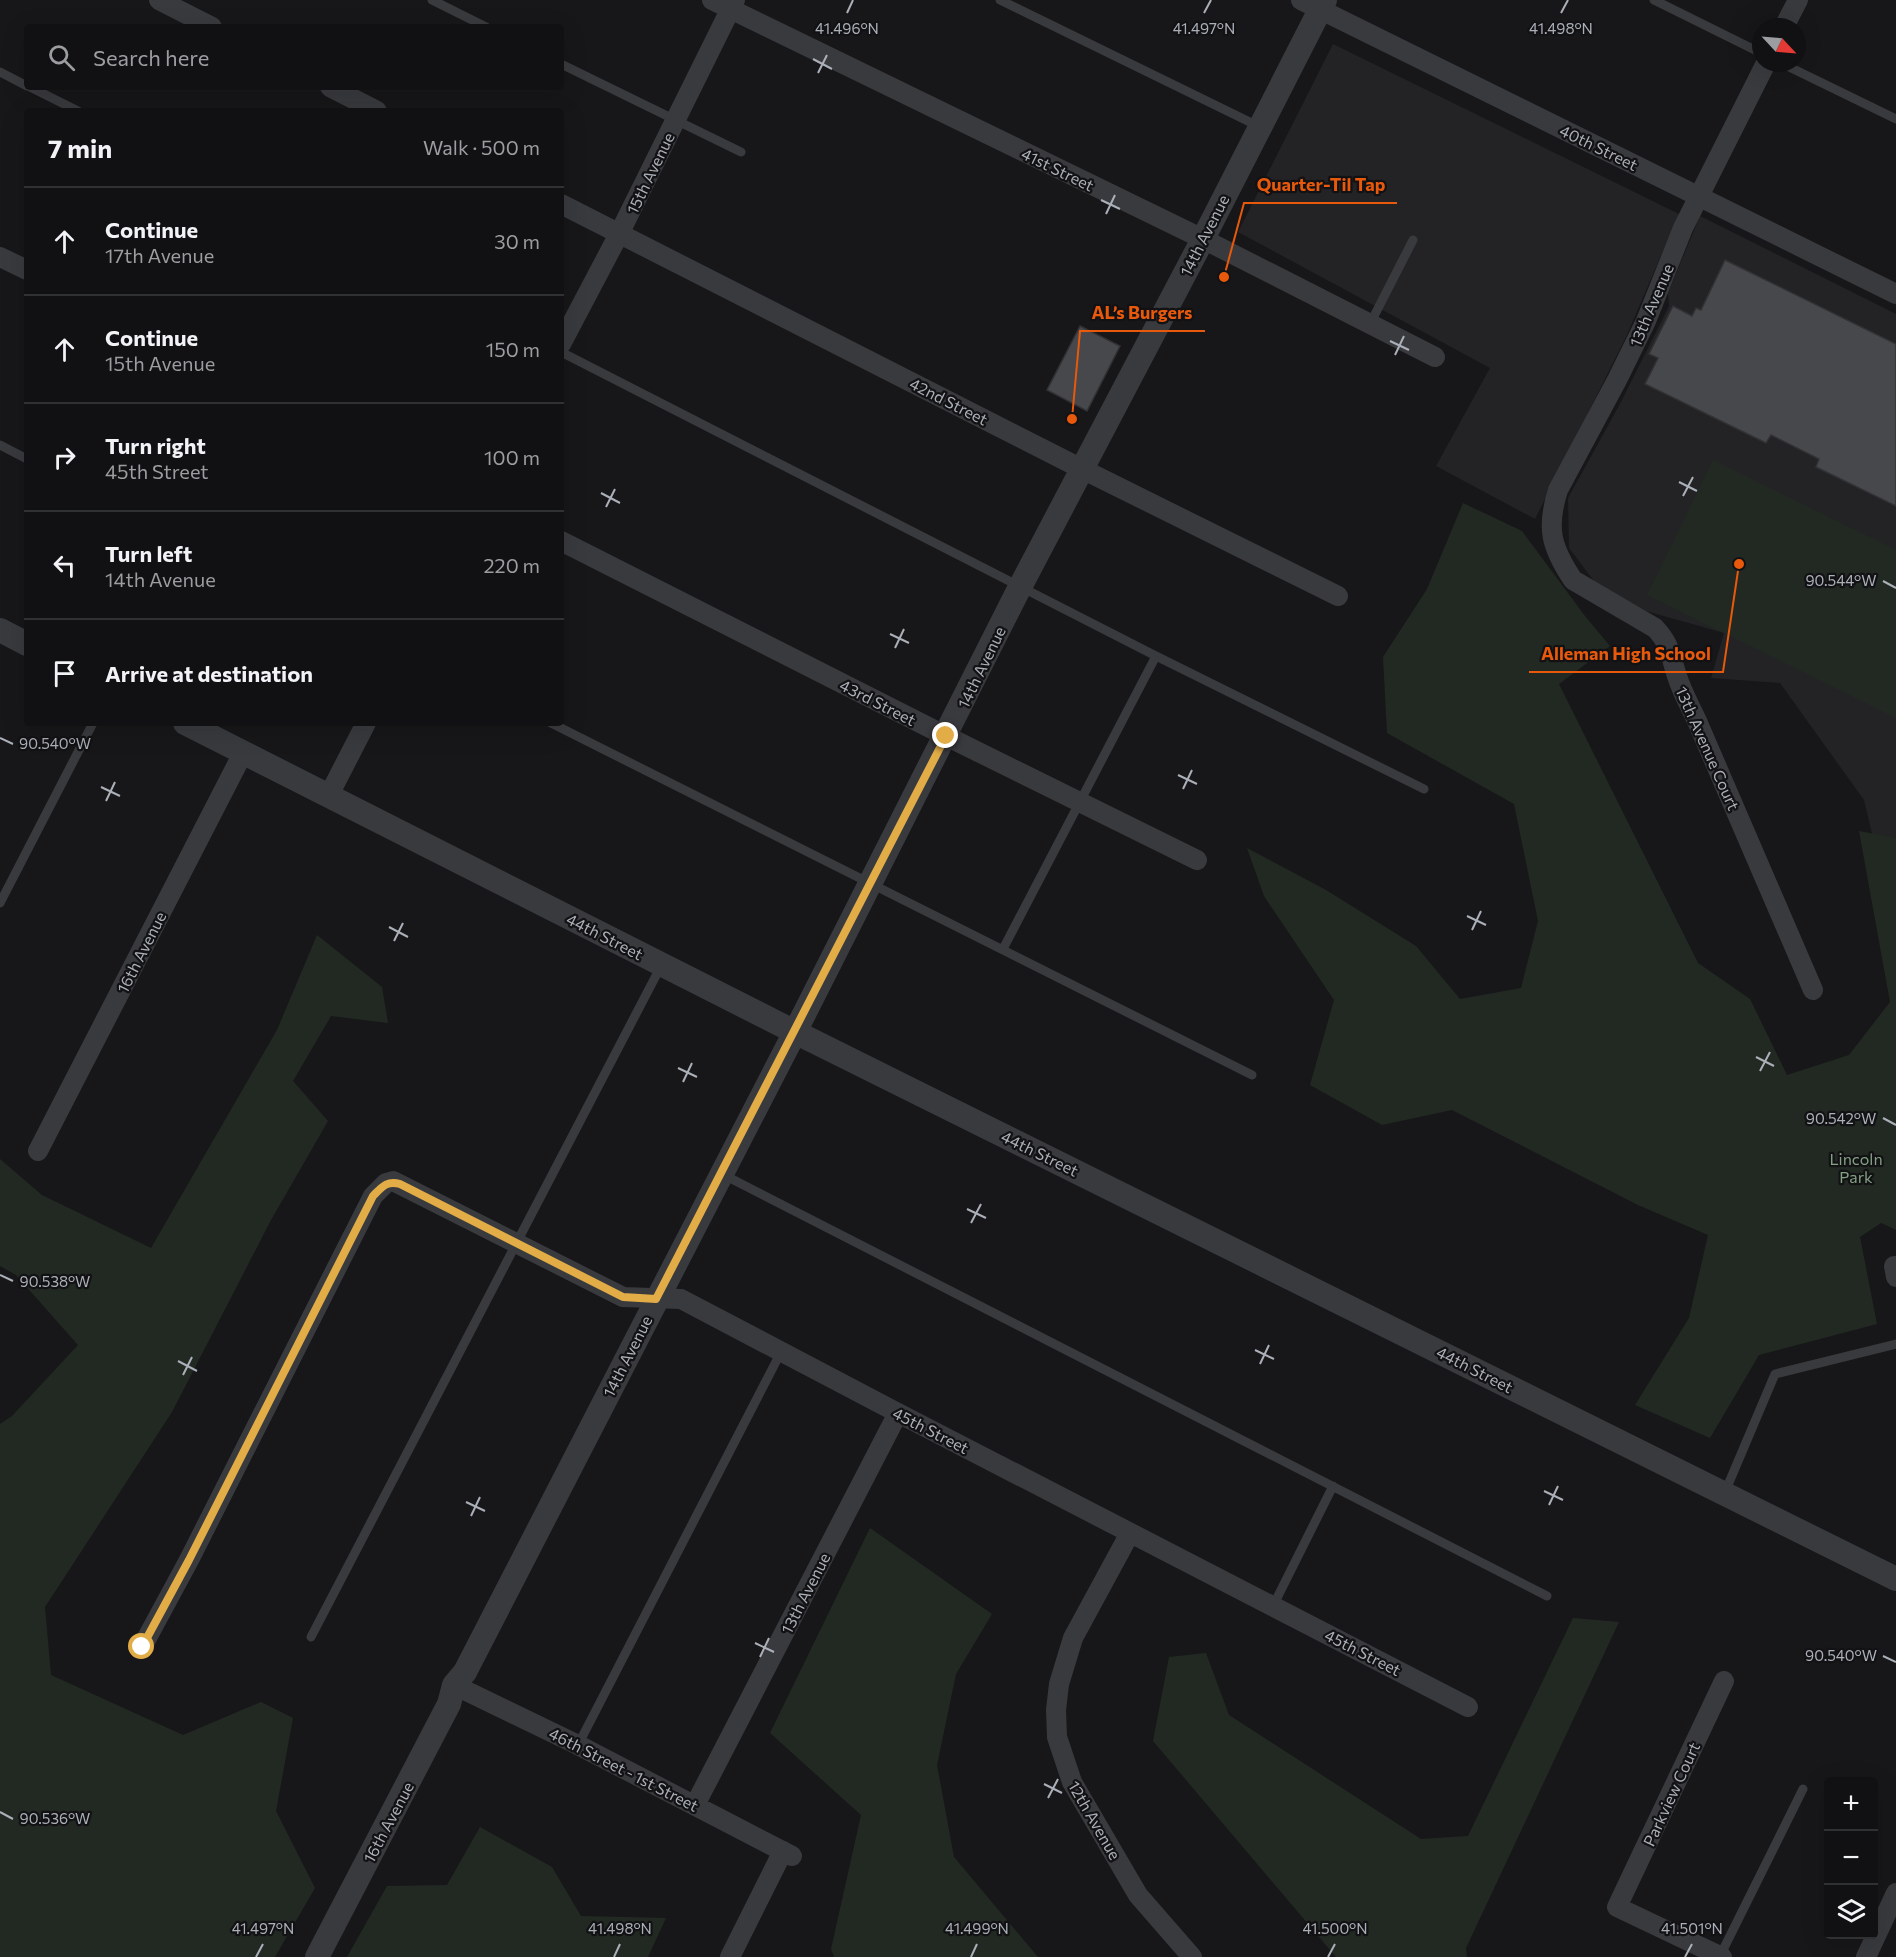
<!DOCTYPE html>
<meta charset="utf-8">
<style>
:root{--surface:#111113;--page:#1e1f21;--text:#f1f3f6;--muted:#9c9da0;--line:#303133}
body{margin:0;font-family:Commissioner,sans-serif;background:var(--page);color:var(--text)}
.controls{position:absolute;right:18px;bottom:18px;display:grid;overflow:hidden;border-radius:6px;box-shadow:0 6px 24px #0002}
.controls button{width:54px;height:54px;display:grid;place-items:center;padding:0;border:0;border-bottom:2px solid var(--line);background:var(--surface);color:var(--text);font:30px sans-serif}
.compass{position:absolute;left:1752px;top:18px;width:54px;height:54px;border-radius:50%;background:var(--surface);box-shadow:0 6px 24px #0002;rotate:116deg}
.stop{position:absolute;width:18px;height:18px;margin:-14px;border:4px solid #e2ac47;border-radius:50%;background:#fff}
.stop.end{background:#e2ac47;border-color:#fff;box-shadow:0 2px 6px #0008}
.list{margin:0;padding:0;list-style:none}
h2{display:flex;justify-content:space-between;align-items:center;height:78px;margin:0;padding:0 24px;font-size:26px}
h2 small{font-size:20px;font-weight:400;color:var(--muted)}
.list li{display:grid;grid-template-columns:39px 1fr auto;gap:18px;align-items:center;box-sizing:border-box;height:108px;padding:0 24px;border-top:2px solid var(--line)}
.list b{display:block;font-size:22px;white-space:nowrap}
.list p{margin:0;font-size:20px;white-space:nowrap;color:var(--muted)}
.list em{font-size:20px;font-style:normal;color:var(--muted)}
.icon{flex:none;width:33px;height:33px;fill:none;stroke:currentColor;stroke-width:2;stroke-linecap:round;stroke-linejoin:round}
.map{position:relative;flex:none;width:1896px;height:1957px;overflow:hidden}
.search{position:absolute;background:var(--surface);box-shadow:0 6px 24px #0002;left:24px;top:24px;width:540px;height:66px;display:flex;align-items:center;gap:15px;box-sizing:border-box;padding:0 21px;border-radius:6px;color:var(--muted);font-size:22px}
.panel{position:absolute;background:var(--surface);box-shadow:0 6px 24px #0002;left:24px;top:108px;width:540px;height:618px;border-radius:6px}
.map>svg:first-child{display:block}
.built{fill:#232326}
.green{fill:#222923}
.building{fill:#46484c;stroke:#323235;stroke-width:1.5}
.lines{fill:none;stroke-linecap:round;stroke-linejoin:round}
.service{stroke:#393a3e;stroke-width:9}
.minor{stroke:#393a3e;stroke-width:20}
.tertiary{stroke:#393a3e;stroke-width:24}
.route{stroke:#e2ac47;stroke-width:8}
.ticks{fill:none;stroke:#abafb8;stroke-width:2}
.labels{text-anchor:middle;dominant-baseline:central;stroke-width:4.5;stroke-linejoin:round;paint-order:stroke}
.street-label{font-size:16px;fill:#abafb8;stroke:#121214}
.park-label{font-size:16px;fill:#84a185;stroke:#121214}
.ticks-label{font-size:15px;text-anchor:middle;fill:#abafb8;stroke:#121214;stroke-width:4.5;stroke-linejoin:round;paint-order:stroke}
.leader{fill:none;stroke:#e8590c;stroke-width:2}
.callout-dot{fill:#e8590c;stroke:#121214;stroke-width:2}
.callout-label{font-size:18px;text-anchor:middle;font-weight:bold;fill:#e8590c;stroke:#121214;stroke-width:4.5;stroke-linejoin:round;paint-order:stroke}
</style>
<div class="map">
<svg width="1896" height="1957" viewBox="0 0 1896 1957">
<rect width="100%" height="100%" fill="#171719"/>
<path class="built" d="M1333,44l346,170 -53,123 -91,182 -99,-53 54,-98 -252,-136z
M1700,216l196,98v620l-32,-134 -84,-117 -69,-5 13,-45 -78,-22 -30,-17 -22,-13 -25,-33 -1,-50 53,-96 48,-96 -1,-13z"/>
<path class="green" d="M1713,460l183,90v168l-249,-123z
M1463,503l59,28 63,85 25,30 -51,38 139,279 52,36 37,76 62,-20 41,-53 -31,-171 37,7v392l-15,-7 -21,14 17,87 -118,31 -49,83 -75,-33 54,-87 19,-83 -70,-30 -186,-95 -70,15 -72,-40 24,-85 -70,-104 -17,-48 79,42 90,56 44,53 61,-11 17,-67 -24,-117 -127,-71 -4,-76 44,-68z
M317,935l65,52 6,36 -57,-7 -38,65 35,40 -57,99 -99,192 -127,195 6,68 132,60 78,-33 32,16 -17,93 39,77 -40,69h-275v-533l12,-8 66,-71 -62,-70 -16,-9v-107l42,36 109,53 126,-218z
M870,1528l122,86 -36,60 -19,91 17,92 84,100h-204l-3,-8 30,-134 -91,-82z
M1573,1618l46,4 -153,326 1,9h-131l-183,-216 16,-84 37,-4 23,62 192,124 47,-3z
M480,1827l72,40 29,49 85,2 -18,39h-301l40,-71 60,-1z"/>
<path class="building" d="M1725,260l171,84v162l-80,-39 3,-8 -48,-24 -5,8 -121,-59 13,-26 -9,-4 24,-48 19,10 4,-8 5,2z
M1080,326l40,20 -33,65 -40,-21z"/>
<g class="lines">
<path class="service" d="M432,0l54,27
M1000,0l260,127
M1654,0l107,53
M1781,63l115,56
M561,64l180,88
M0,72l27,14
M30,87l48,24
M1370,324l43,-84
M561,352l595,304 268,133
M0,445l27,14
M551,723l701,352
M0,903l93,-180
M1003,949l153,-293
M724,1175l823,421
M1725,1492l50,-118 121,-30
M1273,1606l60,-120
M311,1637l350,-671
M578,1745l203,-393
M1720,1956l83,-167"/>
<path class="minor" d="M159,0l53,27
M712,0l491,239 232,118
M1301,0l595,294
M1784,27l14,-27
M1766,63l-83,165 -37,93 -29,59 -59,110c-12,38 -7,57 15,90l82,48c16,17 15,27 22,48 5,16 13,30 20,45l116,269
M330,87l47,24
M561,204l521,265 256,127
M0,257l27,13
M561,344l58,-110 116,-234
M561,541l385,195 251,124
M329,795l37,-72
M38,1151l205,-398
M1896,1266h-2l2,11
M1130,1533l-57,105 -14,46 -3,26 1,27 15,45 66,113 54,62
M142,1647l47,-87 184,-364 13,-13 7,-2 230,116 58,2 217,114 570,294
M454,1685l124,60 214,111
M695,1805l203,-392
M730,1957l53,-106
M1722,1957l-105,-50 107,-226
M1866,1957l30,-64"/>
<path class="tertiary" d="M0,630l27,14
M185,723l610,309 1101,547
M317,1957l132,-253 5,-19 11,-13 330,-640 225,-445 183,-348 122,-239"/>
</g>
<g class="lines">
<path class="route" d="M142,1647l47,-87 184,-364c9,-9 14,-16 27,-12l223,113 33,2 290,-563"/>
</g>
<path class="ticks" d="M847,13l6,-13M1204,13l7,-13M1561,13l7,-13M813,59l19,10M818,73l9,-18M1101,200l19,9M1106,214l9,-19M1390,341l19,9M1395,355l9,-19M1679,482l18,9M601,493l19,10M1683,496l10,-19M606,507l9,-18M1883,581l13,7M890,634l19,9M895,648l9,-19M0,738l13,6M1178,775l19,9M101,787l19,9M1183,789l9,-19M106,801l9,-19M1467,916l19,9M389,927l19,10M1472,930l9,-19M394,941l9,-18M1756,1057l18,9M678,1068l19,9M1760,1071l10,-19M683,1082l9,-19M1883,1118l13,7M967,1209l19,9M971,1223l10,-19M0,1275l13,6M1255,1350l19,9M178,1361l19,10M1260,1364l9,-19M183,1375l9,-18M1544,1491l19,9M466,1502l19,9M1549,1505l9,-19M471,1516l9,-19M755,1643l19,9M1883,1656l13,6M760,1657l9,-19M1044,1784l18,9M1048,1798l10,-19M0,1812l13,7M256,1957l7,-13M614,1957l6,-13M971,1957l6,-13M1328,1957l7,-13M1685,1957l7,-13"/>
<g class="labels">
<g class="street-label">
<text transform="translate(1599 147) rotate(26)">40th Street</text>
<text transform="translate(1058 169) rotate(26)">41st Street</text>
<text transform="translate(650 173) rotate(-64)">15th Avenue</text>
<text transform="translate(1204 235) rotate(-63)">14th Avenue</text>
<text transform="translate(1651 305) rotate(-67)">13th Avenue</text>
<text transform="translate(949 401) rotate(27)">42nd Street</text>
<text transform="translate(981 667) rotate(-64)">14th Avenue</text>
<text transform="translate(878 702) rotate(27)">43rd Street</text>
<text transform="translate(1708 748) rotate(66)">13th Avenue Court</text>
<text transform="translate(605 936) rotate(27)">44th Street</text>
<text transform="translate(141 952) rotate(-63)">16th Avenue</text>
<text transform="translate(1040 1153) rotate(26)">44th Street</text>
<text transform="translate(627 1356) rotate(-63)">14th Avenue</text>
<text transform="translate(1475 1369) rotate(27)">44th Street</text>
<text transform="translate(931 1430) rotate(27)">45th Street</text>
<text transform="translate(805 1593) rotate(-63)">13th Avenue</text>
<text transform="translate(1363 1652) rotate(27)">45th Street</text>
<text transform="translate(624 1769) rotate(27)">46th Street - 1st Street</text>
<text transform="translate(1671 1794) rotate(-65)">Parkview Court</text>
<text transform="translate(1095 1820) rotate(60)">12th Avenue</text>
<text transform="translate(388 1822) rotate(-62)">16th Avenue</text>
</g>
<g class="park-label">
<text x="1856" y="1158">Lincoln<tspan x="1856" dy="18">Park</tspan></text>
</g>
</g>
<g class="ticks-label">
<text x="847" y="34">41.496°N</text>
<text x="1204" y="34">41.497°N</text>
<text x="1561" y="34">41.498°N</text>
<text x="1841" y="586">90.544°W</text>
<text x="55" y="749">90.540°W</text>
<text x="1841" y="1124">90.542°W</text>
<text x="55" y="1287">90.538°W</text>
<text x="1841" y="1661">90.540°W</text>
<text x="55" y="1824">90.536°W</text>
<text x="263" y="1934">41.497°N</text>
<text x="620" y="1934">41.498°N</text>
<text x="977" y="1934">41.499°N</text>
<text x="1335" y="1934">41.500°N</text>
<text x="1692" y="1934">41.501°N</text>
</g>
<path class="leader" d="M1224 277L1244 203H1397M1072 419L1080 331H1205M1739 564L1723 672H1529"/>
<g class="callout-dot">
<circle cx="1224" cy="277" r="6"/>
<circle cx="1072" cy="419" r="6"/>
<circle cx="1739" cy="564" r="6"/>
</g>
<g class="callout-label">
<text x="1321" y="191">Quarter-Til Tap</text>
<text x="1142" y="319">AL’s Burgers</text>
<text x="1626" y="660">Alleman High School</text>
</g>
</svg>
<div class="controls">
<button>+</button>
<button>−</button>
<button><svg class="icon" aria-label="layers" viewBox="0 0 24 24"><path d="M12 4l9 5-9 5-9-5zM3 14l9 5 9-5"/></svg></button>
</div>
<svg class="compass" viewBox="-18 -18 36 36"><path d="M0-13l5 13h-10z" fill="#e53935"/><path d="M0 13l5-13h-10z" fill="#9c9da0"/></svg>
<div class="stop" style="left:142px;top:1647px"></div>
<div class="stop end" style="left:946px;top:736px"></div>
<div class="search"><svg class="icon" aria-label="search" viewBox="0 0 24 24"><circle cx="10" cy="10" r="6"/><path d="M15 15l6 6"/></svg>Search here</div>
<section class="panel">
<h2>7 min<small>Walk · 500 m</small></h2>
<ul class="list">
<li><svg class="icon" aria-label="ahead" viewBox="0 0 24 24"><path d="M12 20V5M6 11l6-6 6 6"/></svg><div><b>Continue</b><p>17th Avenue</p></div><em>30 m</em></li>
<li><svg class="icon" aria-label="ahead" viewBox="0 0 24 24"><path d="M12 20V5M6 11l6-6 6 6"/></svg><div><b>Continue</b><p>15th Avenue</p></div><em>150 m</em></li>
<li><svg class="icon" aria-label="right" viewBox="0 0 24 24"><path d="M7 20v-9h11M14 6l5 5-5 5"/></svg><div><b>Turn right</b><p>45th Street</p></div><em>100 m</em></li>
<li><svg class="icon" aria-label="left" viewBox="0 0 24 24"><path d="M17 20v-9H6M10 6l-5 5 5 5"/></svg><div><b>Turn left</b><p>14th Avenue</p></div><em>220 m</em></li>
<li><svg class="icon" aria-label="arrive" viewBox="0 0 24 24"><path d="M6 21V4h12l-3 4 3 4H6"/></svg><div><b>Arrive at destination</b></div></li>
</ul>
</section>
</div>
